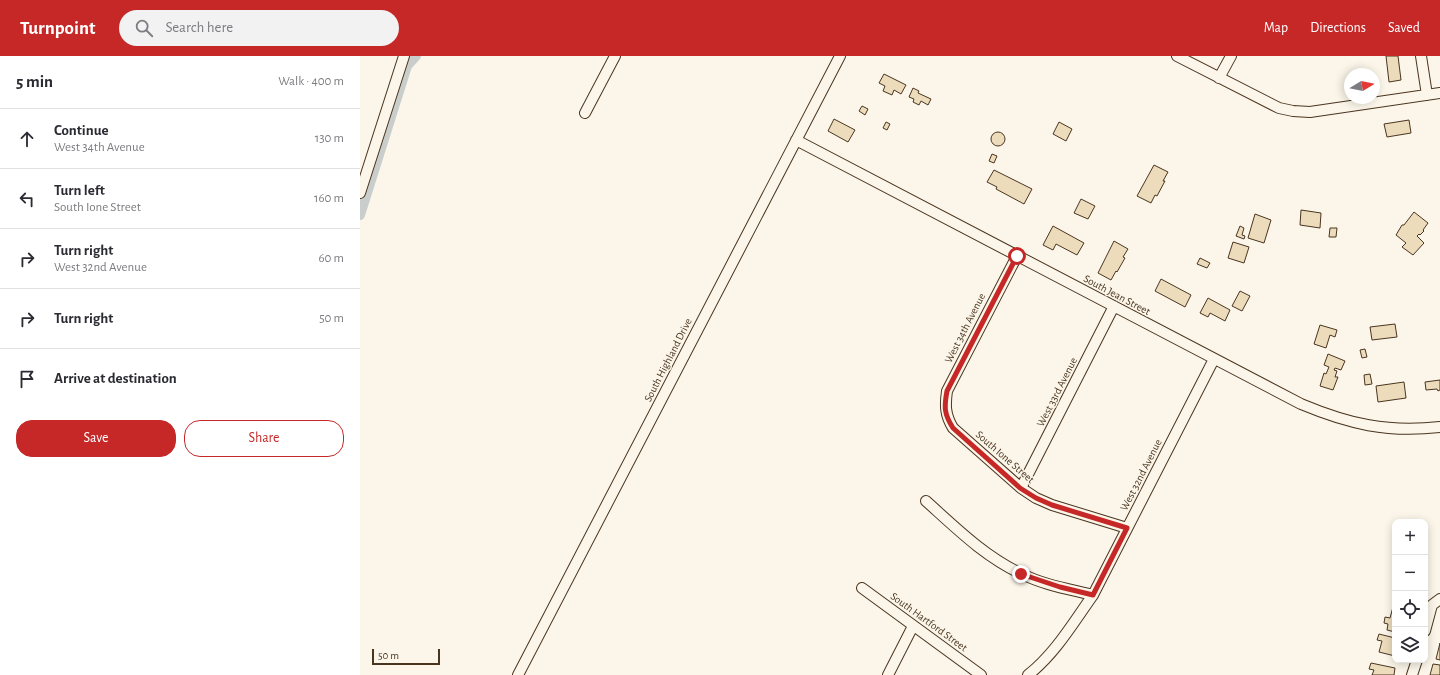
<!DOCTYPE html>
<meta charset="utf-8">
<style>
:root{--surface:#fff;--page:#f2f2f3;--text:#2b2b33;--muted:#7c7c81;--line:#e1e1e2;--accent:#c62828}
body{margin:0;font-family:"Alegreya Sans",sans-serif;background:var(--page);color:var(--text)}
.controls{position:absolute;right:12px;bottom:12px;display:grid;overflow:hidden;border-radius:8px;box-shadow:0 2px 10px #0003}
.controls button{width:36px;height:36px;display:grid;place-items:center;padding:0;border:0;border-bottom:1px solid var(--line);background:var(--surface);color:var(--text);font:20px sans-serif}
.compass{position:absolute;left:984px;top:12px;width:36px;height:36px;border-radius:50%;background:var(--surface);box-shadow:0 2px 10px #0003;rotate:80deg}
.scale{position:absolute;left:12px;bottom:10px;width:68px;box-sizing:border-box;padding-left:4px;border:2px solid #4a3520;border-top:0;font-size:11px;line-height:14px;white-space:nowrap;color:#4a3520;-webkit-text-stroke:3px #fbf6e9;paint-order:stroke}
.stop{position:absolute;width:12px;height:12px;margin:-9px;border:3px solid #c62828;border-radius:50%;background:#fff}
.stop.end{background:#c62828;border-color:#fff;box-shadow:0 1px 4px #0008}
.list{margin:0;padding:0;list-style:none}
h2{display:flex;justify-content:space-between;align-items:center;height:52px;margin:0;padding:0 16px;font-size:17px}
h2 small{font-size:13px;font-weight:400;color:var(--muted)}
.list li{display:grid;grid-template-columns:26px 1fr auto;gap:12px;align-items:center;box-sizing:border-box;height:60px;padding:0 16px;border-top:1px solid var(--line)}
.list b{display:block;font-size:15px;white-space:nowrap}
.list p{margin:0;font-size:13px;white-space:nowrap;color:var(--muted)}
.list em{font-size:13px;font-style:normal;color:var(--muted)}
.actions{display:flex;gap:8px;padding:12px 16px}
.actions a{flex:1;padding:9px 0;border:1px solid var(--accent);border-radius:16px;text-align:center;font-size:14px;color:var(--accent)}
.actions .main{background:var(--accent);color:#fff}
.icon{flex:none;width:22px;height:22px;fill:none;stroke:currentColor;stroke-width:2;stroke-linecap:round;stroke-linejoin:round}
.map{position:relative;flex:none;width:1080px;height:619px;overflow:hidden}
header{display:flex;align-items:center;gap:24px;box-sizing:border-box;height:56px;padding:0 20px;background:var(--accent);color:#fff}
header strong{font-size:19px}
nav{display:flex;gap:22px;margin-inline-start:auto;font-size:14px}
.search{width:280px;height:36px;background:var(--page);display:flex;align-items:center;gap:10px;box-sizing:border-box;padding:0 14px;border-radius:22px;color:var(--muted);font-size:15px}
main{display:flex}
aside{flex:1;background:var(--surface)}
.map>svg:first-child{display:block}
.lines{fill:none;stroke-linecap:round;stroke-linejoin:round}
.canal{stroke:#c9cecd;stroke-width:10}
.building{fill:#ecdcbc;stroke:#4a3520}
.minor-casing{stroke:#4a3520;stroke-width:12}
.minor{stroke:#fbf6e9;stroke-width:10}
.route{stroke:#c62828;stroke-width:5}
.labels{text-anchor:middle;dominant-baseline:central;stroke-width:3;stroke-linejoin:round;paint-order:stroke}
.street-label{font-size:11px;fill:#4a3520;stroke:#fbf6e9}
</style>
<header>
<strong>Turnpoint</strong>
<div class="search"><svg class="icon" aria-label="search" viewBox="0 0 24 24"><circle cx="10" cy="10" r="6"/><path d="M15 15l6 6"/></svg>Search here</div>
<nav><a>Map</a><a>Directions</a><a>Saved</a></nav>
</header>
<main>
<aside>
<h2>5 min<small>Walk · 400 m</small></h2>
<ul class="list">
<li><svg class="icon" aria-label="ahead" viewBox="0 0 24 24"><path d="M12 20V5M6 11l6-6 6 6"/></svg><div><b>Continue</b><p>West 34th Avenue</p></div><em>130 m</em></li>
<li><svg class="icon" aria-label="left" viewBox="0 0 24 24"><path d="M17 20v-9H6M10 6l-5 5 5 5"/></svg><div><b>Turn left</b><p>South Ione Street</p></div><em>160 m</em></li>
<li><svg class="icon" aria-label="right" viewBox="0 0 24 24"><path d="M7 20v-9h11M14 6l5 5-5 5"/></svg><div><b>Turn right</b><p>West 32nd Avenue</p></div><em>60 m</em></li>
<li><svg class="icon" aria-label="right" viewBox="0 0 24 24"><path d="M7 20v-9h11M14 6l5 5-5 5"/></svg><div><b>Turn right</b></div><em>50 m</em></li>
<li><svg class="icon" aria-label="arrive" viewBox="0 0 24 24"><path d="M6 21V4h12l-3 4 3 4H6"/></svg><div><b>Arrive at destination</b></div></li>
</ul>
<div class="actions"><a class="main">Save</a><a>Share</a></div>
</aside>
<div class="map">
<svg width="1080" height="619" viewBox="0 0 1080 619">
<rect width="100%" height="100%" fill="#fbf6e9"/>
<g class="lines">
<path class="canal" d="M0,159l47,-149 9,-10"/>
</g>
<path class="building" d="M1026,0h12l3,24 -12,2z
M524,18l22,11 -5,9 -7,-4 -2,5 -9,-4 2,-5 -6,-3z
M553,32l6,3 -1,2 13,6 -3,6 -7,-4 -2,4 -6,-3 1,-3 -5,-2z
M502,50l6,3 -3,6 -6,-4z
M474,63l21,11 -7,12 -20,-11z
M1049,64l2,13 -24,4 -3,-13z
M526,66l4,2 -3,6 -4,-2z
M699,66l13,7 -6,12 -13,-7z
M631 83a7 7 0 1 1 14 0a7 7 0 1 1-14 0Z
M632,98l5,2 -3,7 -5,-2z
M794,109l14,7 -5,9h2l-8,15 -2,-1 -4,8 -14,-7z
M634,114l38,19 -8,15 -28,-15 1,-2 -10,-5z
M721,143l14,7 -7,13 -14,-6z
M941,154l20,3 -1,15 -20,-3z
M1054,156l14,11 -5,7 1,1 -4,4 -1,-1 -2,2 7,7 -11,12 -11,-8 4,-4 -10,-8 6,-10h2z
M895,158l16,6 -7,23 -16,-5z
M693,170l31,17 -7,12 -21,-11 -3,6 -10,-5z
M880,170l4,2 -2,7 3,1 -1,3 -8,-3z
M970,172h7l-1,9h-7z
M754,185l14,8 -5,8 2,1 -8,14 -1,-1 -5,9 -13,-7z
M873,186l16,5 -5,16 -16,-5z
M840,202l10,5 -3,5 -10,-4z
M801,223l30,16 -6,12 -30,-16z
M880,235l10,5 -8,15 -10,-5z
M848,242l22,12 -5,11 -15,-8 -2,4 -8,-4z
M1035,268l2,13 -25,3 -2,-13z
M960,269l17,5 -2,7 -5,-2 -4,13 -12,-4z
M1005,293l2,8 -5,1 -2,-8z
M968,298l17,7 -4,9 -6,-2 -1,2 3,1 -2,6h3l-5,13 -13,-4 4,-13 2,1 3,-7 -5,-2z
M1010,318l2,10 -7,1 -1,-10z
M1080,324v10l-2,1 -1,-2 -11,1 -1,-8z
M1044,326l2,16 -28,4 -2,-16z
M1033,551l2,1v24l-8,-2 1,-6 -4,-1 1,-6 5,1z
M1019,578l16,4v18l-16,-4 3,-11 -5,-1z
M1080,587v17l-4,-1z
M1011,607l24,5 -1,7h-22l2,-5 -5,-1z
M1073,608l7,1v10h-10z"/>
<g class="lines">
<defs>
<path id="minor" d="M817,0l102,52 14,3 17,1 130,-19
M1061,0l6,39
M859,22l12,-22
M225,57l30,-57
M436,84l505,264c48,20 86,29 139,23
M0,137l44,-137
M657,200l-70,135c-2,14 -2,24 6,37l68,60 15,10 16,7 75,23
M661,432l93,-182
M566,445c30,27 59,56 96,73 22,11 47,15 71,21
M502,532l119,87
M1065,575l7,-26 8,-6
M158,619l322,-619
M528,619l25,-49
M668,619c27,-21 45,-52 65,-80l121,-236
M1052,619l5,-15"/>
</defs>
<use href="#minor" class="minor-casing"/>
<use href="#minor" class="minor"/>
</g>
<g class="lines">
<path class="route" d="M657,200l-70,135c-3,16 -3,23 6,37l67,60 16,10 16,7 75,23 -34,67 -33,-8 -39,-13"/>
</g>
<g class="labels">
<g class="street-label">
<text transform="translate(757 239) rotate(28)">South Jean Street</text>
<text transform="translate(605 272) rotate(-63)">West 34th Avenue</text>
<text transform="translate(308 304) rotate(-63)">South Highland Drive</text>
<text transform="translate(697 336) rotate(-63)">West 33rd Avenue</text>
<text transform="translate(645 401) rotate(41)">South Ione Street</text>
<text transform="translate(781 419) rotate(-63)">West 32nd Avenue</text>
<text transform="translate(569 566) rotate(36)">South Hartford Street</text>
</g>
</g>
</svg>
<div class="controls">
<button>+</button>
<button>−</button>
<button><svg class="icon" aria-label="locate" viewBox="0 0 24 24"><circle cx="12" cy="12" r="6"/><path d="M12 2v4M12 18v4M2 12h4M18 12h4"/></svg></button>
<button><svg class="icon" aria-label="layers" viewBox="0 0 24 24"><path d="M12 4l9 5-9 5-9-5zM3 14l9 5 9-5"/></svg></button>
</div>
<svg class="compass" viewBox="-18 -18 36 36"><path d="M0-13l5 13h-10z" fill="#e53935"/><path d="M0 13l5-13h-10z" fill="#7c7c81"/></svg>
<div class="scale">50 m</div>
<div class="stop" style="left:657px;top:200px"></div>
<div class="stop end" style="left:661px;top:518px"></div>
</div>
</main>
